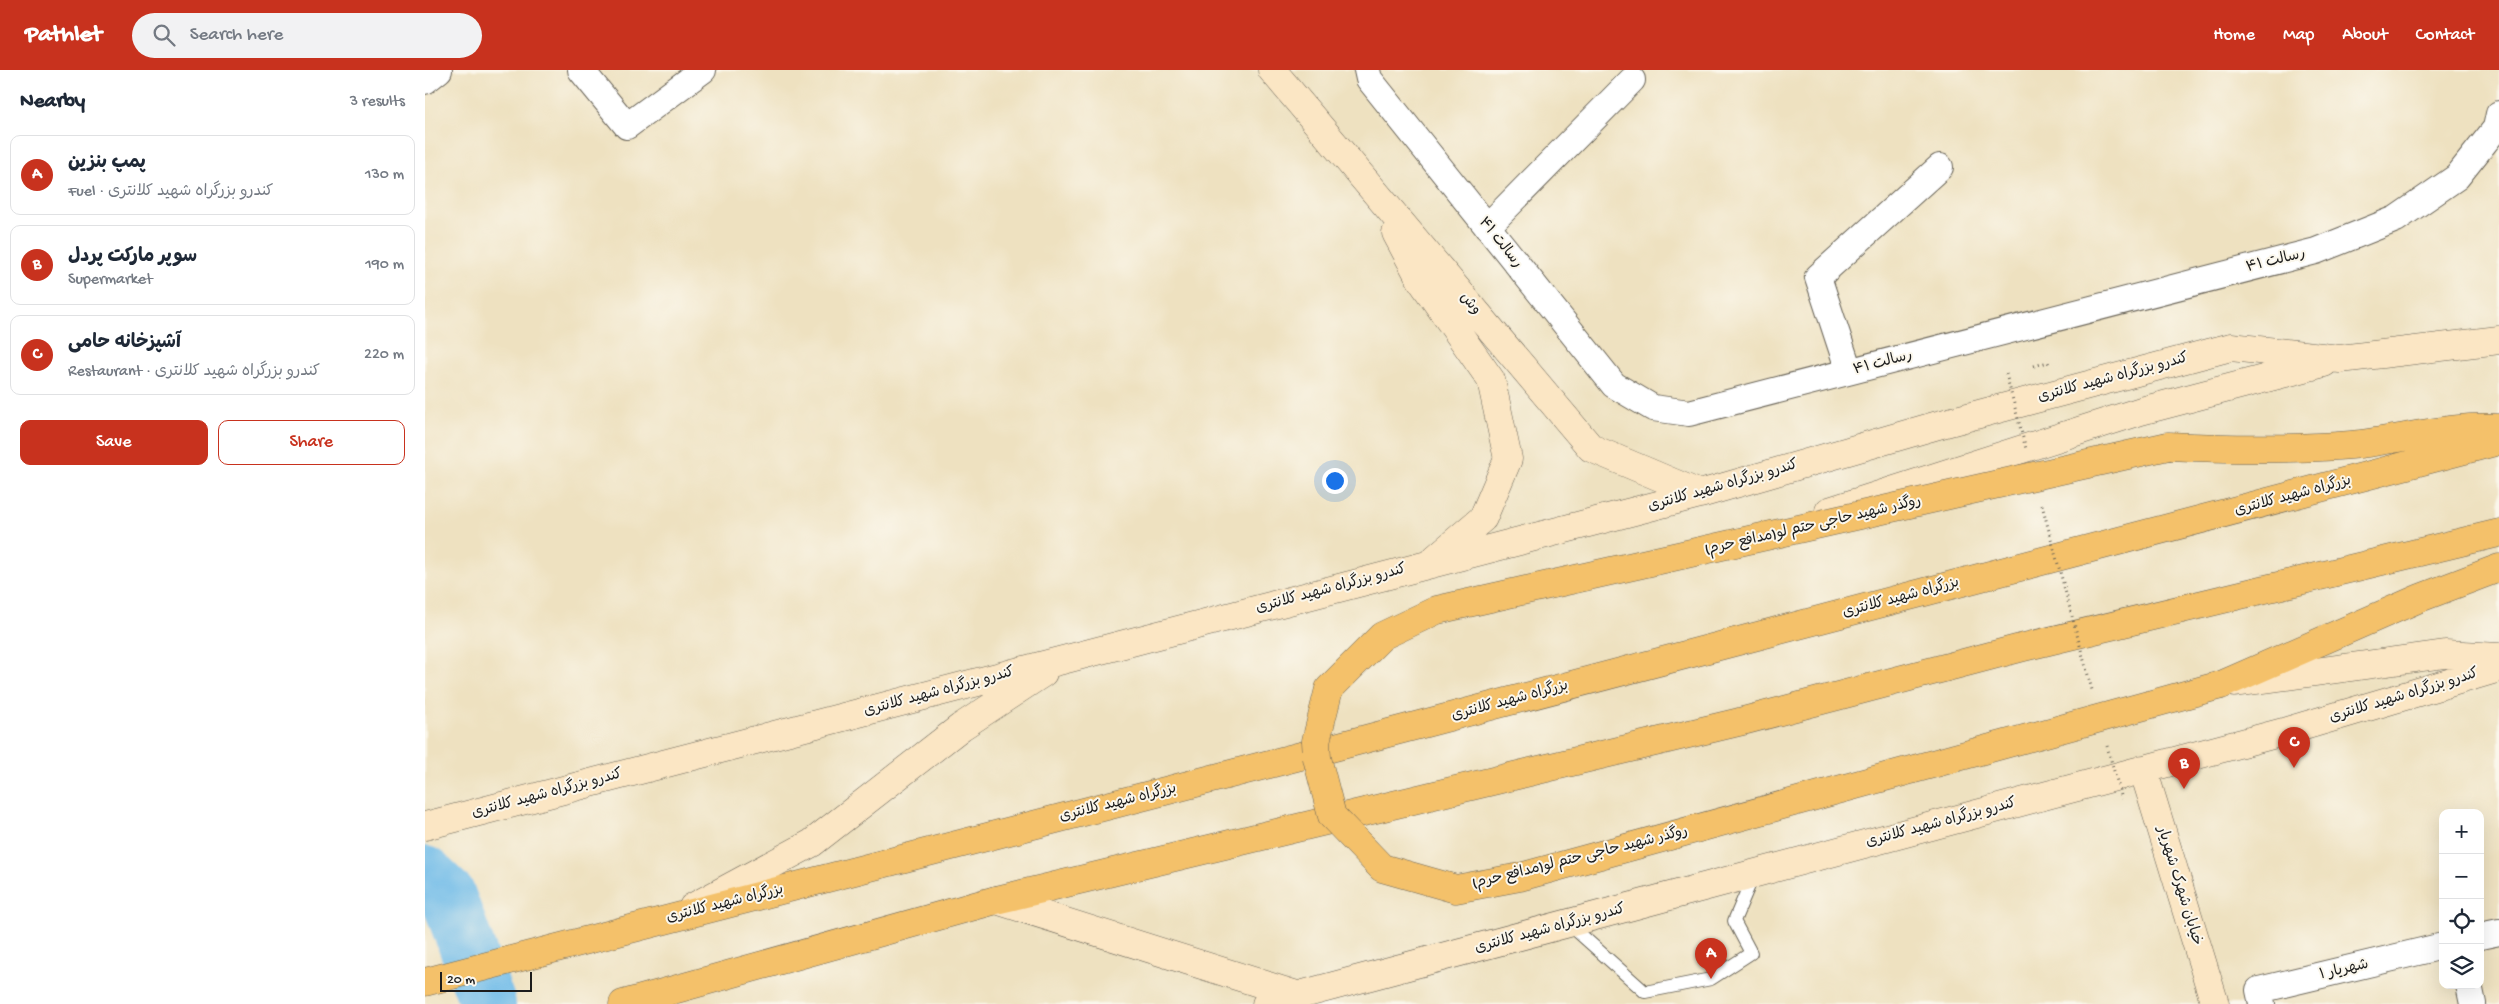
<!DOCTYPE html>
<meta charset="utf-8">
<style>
:root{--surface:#fff;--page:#f2f2f3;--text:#1f2937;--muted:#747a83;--line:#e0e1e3;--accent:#c8321e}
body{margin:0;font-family:"Gochi Hand","Playpen Sans Arabic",sans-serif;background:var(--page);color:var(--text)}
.controls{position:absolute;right:15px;bottom:15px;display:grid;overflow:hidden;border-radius:10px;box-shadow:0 5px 20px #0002}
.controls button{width:45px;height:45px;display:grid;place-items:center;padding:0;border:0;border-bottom:1px solid var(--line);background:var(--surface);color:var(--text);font:25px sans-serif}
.scale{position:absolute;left:15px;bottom:12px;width:92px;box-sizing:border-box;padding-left:5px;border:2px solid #1c1c1c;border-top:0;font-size:14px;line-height:18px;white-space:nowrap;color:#1c1c1c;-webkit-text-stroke:4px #fbf7ec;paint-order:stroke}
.you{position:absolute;left:909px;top:410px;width:18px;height:18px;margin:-12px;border:4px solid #fff;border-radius:50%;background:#1a73e8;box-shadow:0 0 0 8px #1a73e833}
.badge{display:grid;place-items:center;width:32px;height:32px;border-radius:50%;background:var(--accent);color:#fff;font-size:16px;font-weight:700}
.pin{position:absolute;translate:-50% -41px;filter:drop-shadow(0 1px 2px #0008)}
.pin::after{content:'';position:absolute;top:26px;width:18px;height:15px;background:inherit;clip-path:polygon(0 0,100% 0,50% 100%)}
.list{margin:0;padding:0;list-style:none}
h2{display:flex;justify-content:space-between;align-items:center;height:65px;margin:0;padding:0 20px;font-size:21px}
h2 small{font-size:16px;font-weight:400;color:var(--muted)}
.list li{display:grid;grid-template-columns:32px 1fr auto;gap:15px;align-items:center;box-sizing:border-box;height:80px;margin:0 10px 10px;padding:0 10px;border:1px solid var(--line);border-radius:10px}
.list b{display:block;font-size:19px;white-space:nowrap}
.list p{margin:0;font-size:16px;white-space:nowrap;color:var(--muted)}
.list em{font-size:16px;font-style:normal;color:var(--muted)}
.actions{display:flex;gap:10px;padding:15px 20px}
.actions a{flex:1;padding:11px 0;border:1px solid var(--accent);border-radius:10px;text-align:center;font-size:18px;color:var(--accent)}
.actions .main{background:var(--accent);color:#fff}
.icon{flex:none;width:28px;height:28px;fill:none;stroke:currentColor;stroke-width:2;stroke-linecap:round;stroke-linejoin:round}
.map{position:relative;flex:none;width:2074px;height:934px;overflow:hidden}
header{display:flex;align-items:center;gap:30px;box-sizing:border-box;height:70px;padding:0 25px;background:var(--accent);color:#fff}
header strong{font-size:24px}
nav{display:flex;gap:28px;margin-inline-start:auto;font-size:18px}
.search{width:350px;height:45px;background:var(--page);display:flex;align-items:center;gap:12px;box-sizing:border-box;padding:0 18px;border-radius:28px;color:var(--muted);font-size:19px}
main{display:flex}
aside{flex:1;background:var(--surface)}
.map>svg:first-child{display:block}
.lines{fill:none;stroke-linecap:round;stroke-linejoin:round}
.river{stroke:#6fbbe8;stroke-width:56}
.lane-casing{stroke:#666155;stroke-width:14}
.street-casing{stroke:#666155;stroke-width:28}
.secondary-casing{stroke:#666155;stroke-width:29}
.highway-casing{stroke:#666155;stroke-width:29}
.path{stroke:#666155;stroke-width:3;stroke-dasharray:1 4;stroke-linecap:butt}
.lane{stroke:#fff;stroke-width:12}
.street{stroke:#fff;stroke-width:26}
.secondary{stroke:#fbe6c4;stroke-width:28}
.highway{stroke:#f4c16b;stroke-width:28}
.highway-bridge-casing{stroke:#666155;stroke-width:29;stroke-linecap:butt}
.path-bridge{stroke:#666155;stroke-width:3;stroke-dasharray:1 4;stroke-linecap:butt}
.highway-bridge{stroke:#f4c16b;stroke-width:28}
.labels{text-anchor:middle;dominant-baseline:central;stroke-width:4;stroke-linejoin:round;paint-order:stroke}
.street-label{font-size:15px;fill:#1c1c1c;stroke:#fbf7ec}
</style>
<header>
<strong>Pathlet</strong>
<div class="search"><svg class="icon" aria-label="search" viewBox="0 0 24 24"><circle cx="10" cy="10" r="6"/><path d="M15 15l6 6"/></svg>Search here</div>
<nav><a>Home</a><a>Map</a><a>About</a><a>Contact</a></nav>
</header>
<main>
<aside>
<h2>Nearby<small>3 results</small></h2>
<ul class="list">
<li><span class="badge">A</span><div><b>پمپ بنزین</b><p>Fuel · کندرو بزرگراه شهید کلانتری</p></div><em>130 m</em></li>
<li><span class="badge">B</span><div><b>سوپر مارکت پردل</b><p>Supermarket</p></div><em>190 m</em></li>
<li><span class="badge">C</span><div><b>آشپزخانه حامی</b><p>Restaurant · کندرو بزرگراه شهید کلانتری</p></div><em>220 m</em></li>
</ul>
<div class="actions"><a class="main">Save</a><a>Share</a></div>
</aside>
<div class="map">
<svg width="2074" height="934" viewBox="0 0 2074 934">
<rect width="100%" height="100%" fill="#fbf7ec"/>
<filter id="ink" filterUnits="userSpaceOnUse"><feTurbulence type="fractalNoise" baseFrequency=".02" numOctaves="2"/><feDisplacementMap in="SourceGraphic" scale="10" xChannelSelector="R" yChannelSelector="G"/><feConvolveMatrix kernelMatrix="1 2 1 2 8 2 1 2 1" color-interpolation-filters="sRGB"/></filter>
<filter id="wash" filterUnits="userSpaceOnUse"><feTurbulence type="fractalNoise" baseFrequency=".0096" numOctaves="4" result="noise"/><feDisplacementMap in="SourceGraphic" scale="20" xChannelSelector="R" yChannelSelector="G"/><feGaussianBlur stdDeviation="1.12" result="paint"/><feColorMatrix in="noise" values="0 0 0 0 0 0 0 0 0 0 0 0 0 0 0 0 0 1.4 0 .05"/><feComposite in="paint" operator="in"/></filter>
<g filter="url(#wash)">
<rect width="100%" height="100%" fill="#eee1c0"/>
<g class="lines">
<path class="river" d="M0,804l23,22 40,108"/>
</g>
</g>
<g filter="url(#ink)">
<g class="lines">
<defs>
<path id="lane" d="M1144,854l76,68 66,-13 40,-26 -17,-32 20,-47"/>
<path id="street" d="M156,0l46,56 76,-56
M942,0l2,9 245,306 39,23 36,5 627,-162 80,-32 61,-42 39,-49 3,-14
M0,11l14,-11
M1062,157l145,-147
M1424,301l-31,-94 122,-110
M2055,866l19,-4
M2044,915l4,19
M1837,934l-3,-14 184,-44"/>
<path id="secondary" d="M847,0l319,378 109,46
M971,163l25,47 70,100 17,79 -25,59 -47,40
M1404,441l312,-100 183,-48
M1810,613l210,-29 54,3
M1718,699l72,235
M0,756l1275,-332 238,-69 293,-78 109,12 159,-19
M571,830l304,96
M268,837l119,-64 149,-116 82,-54
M841,934l1021,-273 212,-63"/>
<path id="highway" d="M1743,376c62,3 122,4 183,-1 50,-5 99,-20 148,-17
M1796,615l199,-87 79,-30
M0,912l891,-230 1183,-311
M198,934l373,-104 743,-178 285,-75 475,-114"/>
</defs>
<use href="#lane" class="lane-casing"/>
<use href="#street" class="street-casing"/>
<use href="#secondary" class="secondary-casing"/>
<use href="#highway" class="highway-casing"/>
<path class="path" d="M1609,296l14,-4 2,4"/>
<use href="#lane" class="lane"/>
<use href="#street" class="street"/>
<use href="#secondary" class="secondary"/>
<use href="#highway" class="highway"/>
<defs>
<path id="highway-bridge" d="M1743,376l-731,164 -55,26 -53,53 -13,52 1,17 15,58 50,52 74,21 64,-12 701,-192"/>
</defs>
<use href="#highway-bridge" class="highway-bridge-casing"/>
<path class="path-bridge" d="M1581,304l20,75
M1617,435l50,185
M1682,676l15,53"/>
<use href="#highway-bridge" class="highway-bridge"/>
</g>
</g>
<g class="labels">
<g class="street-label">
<text transform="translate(1075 173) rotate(51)">۴۱ رسالت</text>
<text transform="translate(1851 191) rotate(-14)">۴۱ رسالت</text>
<text transform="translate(1045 234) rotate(50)">وش</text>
<text transform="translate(1458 293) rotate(-15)">۴۱ رسالت</text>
<text transform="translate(1688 308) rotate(-15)">کندرو بزرگراه شهید کلانتری</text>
<text transform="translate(1298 416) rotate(-16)">کندرو بزرگراه شهید کلانتری</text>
<text transform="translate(1868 426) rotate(-15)">بزرگراه شهید کلانتری</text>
<text transform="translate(1388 456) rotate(-13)">روگذر شهید حاجی حتم لو(مدافع حرم)</text>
<text transform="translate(906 519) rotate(-15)">کندرو بزرگراه شهید کلانتری</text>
<text transform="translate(1476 528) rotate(-15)">بزرگراه شهید کلانتری</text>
<text transform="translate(514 622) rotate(-15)">کندرو بزرگراه شهید کلانتری</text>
<text transform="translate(1979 626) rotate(-17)">کندرو بزرگراه شهید کلانتری</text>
<text transform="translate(1085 631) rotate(-15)">بزرگراه شهید کلانتری</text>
<text transform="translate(122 724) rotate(-15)">کندرو بزرگراه شهید کلانتری</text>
<text transform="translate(693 733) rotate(-14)">بزرگراه شهید کلانتری</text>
<text transform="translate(1516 753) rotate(-15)">کندرو بزرگراه شهید کلانتری</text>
<text transform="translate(1155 788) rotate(-14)">روگذر شهید حاجی حتم لو(مدافع حرم)</text>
<text transform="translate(1754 816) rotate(73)">خیابان شهرک شهریار</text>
<text transform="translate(300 834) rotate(-14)">بزرگراه شهید کلانتری</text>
<text transform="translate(1125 859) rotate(-15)">کندرو بزرگراه شهید کلانتری</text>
<text transform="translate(1919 900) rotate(-13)">۱ شهریار</text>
</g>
</g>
</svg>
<div class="controls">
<button>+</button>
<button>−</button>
<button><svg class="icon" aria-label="locate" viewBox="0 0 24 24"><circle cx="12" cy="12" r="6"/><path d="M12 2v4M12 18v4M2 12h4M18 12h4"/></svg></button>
<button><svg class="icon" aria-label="layers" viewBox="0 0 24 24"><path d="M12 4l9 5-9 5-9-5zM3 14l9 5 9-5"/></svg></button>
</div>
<div class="scale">20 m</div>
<div class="you"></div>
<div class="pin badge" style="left:1286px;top:909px">A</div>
<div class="pin badge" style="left:1759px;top:719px">B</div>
<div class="pin badge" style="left:1869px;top:698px">C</div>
</div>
</main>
